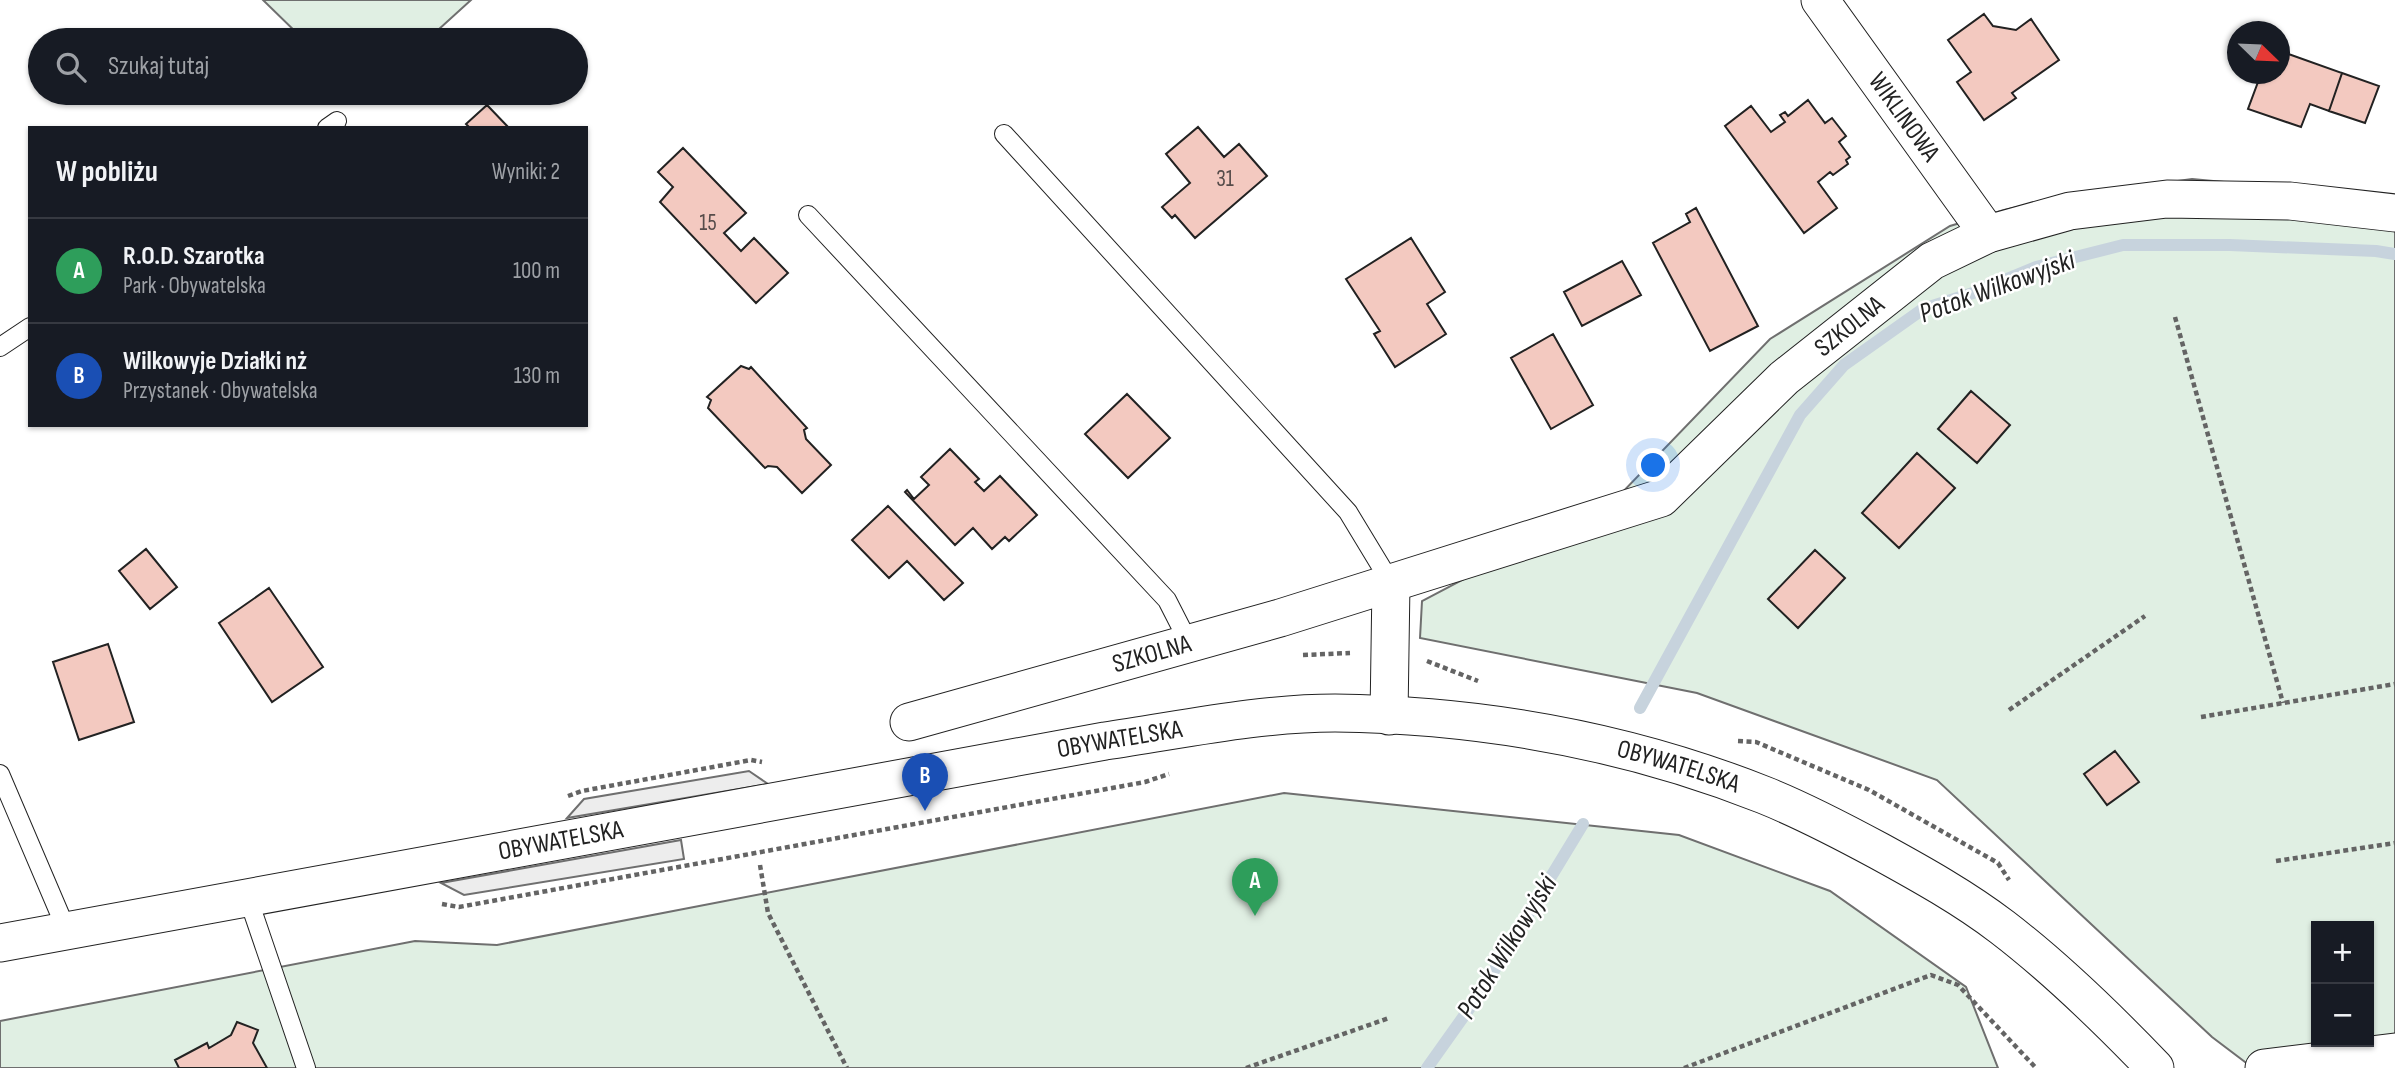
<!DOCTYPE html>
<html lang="pl">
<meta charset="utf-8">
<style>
:root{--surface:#171b24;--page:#242831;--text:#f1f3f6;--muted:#9ea1a6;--line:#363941;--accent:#c62828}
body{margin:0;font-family:"Sofia Sans Condensed",sans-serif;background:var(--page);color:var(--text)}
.controls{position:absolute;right:21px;bottom:21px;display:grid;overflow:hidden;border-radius:0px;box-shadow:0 2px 5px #0004}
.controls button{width:63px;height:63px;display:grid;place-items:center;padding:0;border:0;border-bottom:2px solid var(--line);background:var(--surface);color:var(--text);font:35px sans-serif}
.compass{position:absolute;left:2227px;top:21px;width:63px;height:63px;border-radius:50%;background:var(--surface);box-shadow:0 2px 5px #0004;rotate:113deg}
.you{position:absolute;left:1654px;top:466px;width:24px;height:24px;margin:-18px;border:5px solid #fff;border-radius:50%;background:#1a73e8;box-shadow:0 0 0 10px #1a73e833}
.badge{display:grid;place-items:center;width:46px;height:46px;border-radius:50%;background:var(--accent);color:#fff;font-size:23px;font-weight:700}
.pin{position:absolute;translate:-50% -58px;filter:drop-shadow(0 2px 4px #0008)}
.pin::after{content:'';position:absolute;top:37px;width:24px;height:21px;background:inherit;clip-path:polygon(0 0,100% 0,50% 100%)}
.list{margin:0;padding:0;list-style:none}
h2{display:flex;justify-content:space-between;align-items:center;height:91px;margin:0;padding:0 28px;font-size:30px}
h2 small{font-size:23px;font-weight:400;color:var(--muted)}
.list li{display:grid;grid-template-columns:46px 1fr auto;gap:21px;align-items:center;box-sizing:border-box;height:105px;padding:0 28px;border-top:2px solid var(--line)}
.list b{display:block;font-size:26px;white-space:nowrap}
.list p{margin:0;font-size:23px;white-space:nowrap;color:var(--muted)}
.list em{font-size:23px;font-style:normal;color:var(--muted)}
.icon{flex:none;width:38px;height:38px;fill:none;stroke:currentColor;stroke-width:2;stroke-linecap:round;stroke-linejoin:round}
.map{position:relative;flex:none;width:2395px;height:1068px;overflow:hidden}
.search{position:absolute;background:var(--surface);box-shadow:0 2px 5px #0004;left:28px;top:28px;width:560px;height:77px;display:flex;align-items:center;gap:18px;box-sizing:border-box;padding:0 24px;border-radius:38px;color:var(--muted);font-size:26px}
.panel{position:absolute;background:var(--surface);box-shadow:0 2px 5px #0004;left:28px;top:126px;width:560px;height:301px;border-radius:0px}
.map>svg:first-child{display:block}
.green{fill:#e0efe3;stroke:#6f6f6f;stroke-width:2;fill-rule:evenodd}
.parking{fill:#ededed;stroke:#6f6f6f;stroke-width:2}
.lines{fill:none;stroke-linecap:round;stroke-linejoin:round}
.stream{stroke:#c7d3dd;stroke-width:12}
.building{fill:#f3c9c0;stroke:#222;stroke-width:2}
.service-casing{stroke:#222;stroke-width:20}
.minor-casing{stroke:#222;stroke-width:39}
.path{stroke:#646464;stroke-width:4.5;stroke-dasharray:5 3.5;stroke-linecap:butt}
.service{stroke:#fff;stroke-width:18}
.minor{stroke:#fff;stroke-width:37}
.labels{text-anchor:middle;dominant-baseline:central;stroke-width:5;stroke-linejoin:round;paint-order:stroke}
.number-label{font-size:23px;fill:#564c4a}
.street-label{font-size:26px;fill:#222;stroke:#fff}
.water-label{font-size:28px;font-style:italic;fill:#222;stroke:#fff}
</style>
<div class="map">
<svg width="2395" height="1068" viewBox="0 0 2395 1068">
<rect width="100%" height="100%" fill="#fff"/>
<path class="green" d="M263,0h208l-44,40h-123z
M2192,179l203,19v859l-142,11 -41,-31 -275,-257 -240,-87 -277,-55 2,-37 194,-102 154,-160 180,-113 54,-16 58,-13zM2316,926h53v116h-53z
M1284,793l395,42 151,56 136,96 32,81h-1998v-47l415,-80 82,4z"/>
<path class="parking" d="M749,771l19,13 -201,34 17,-19z
M681,840l3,19 -220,36 -23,-12z"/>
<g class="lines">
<path class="stream" d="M1640,708l160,-293 44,-50 79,-56 50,-16 63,-26 87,-22h107l146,6 19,3
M1427,1068l54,-76 102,-168"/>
</g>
<path class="building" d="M1984,14l9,12 23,4 15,-11 28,41 -47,33 4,5 -32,22 -27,-38 14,-10 -23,-32z
M2280,51l62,22 -13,38 -19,-7 -9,23 -53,-18 13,-35h19z
M2342,73l37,13 -14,37 -36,-12z
M1808,100l17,23 7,-5 14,18 -7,6 11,15 -4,3 2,4 -15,11 -3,-3 -12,10 19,26 -33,25 -79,-107 26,-20 20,26 14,-10 -5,-7 5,-3 3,4z
M487,105l22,23h-39l-4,-4z
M1198,127l26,30 15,-13 28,32 -72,62 -20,-23 -3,3 -10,-11 28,-24 -24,-29z
M683,148l63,65 -22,20 17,18 13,-13 34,35 -32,30 -96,-101 13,-15 -15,-15z
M1696,208l62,118 -48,25 -57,-108 37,-21 -4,-8z
M1411,238l34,54 -18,12 19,30 -51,33 -21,-33 6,-3 -34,-52z
M1622,261l19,34 -59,31 -18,-34z
M1553,334l40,71 -42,24 -40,-71z
M741,366l8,3 2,-2 56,61 -3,2 2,9 25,26 -29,28 -25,-26 -9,-1 -3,2 -57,-60 3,-8 -4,-3z
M1971,391l39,34 -33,38 -39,-34z
M1127,394l43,44 -42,40 -43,-44z
M950,449l29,30 -4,3 9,9 16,-15 37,39 -28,26 -4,-4 -13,12 -19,-21 -18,17 -50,-53 2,-2 7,9 15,-14 -8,-8z
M1917,453l38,35 -56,60 -37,-35z
M888,506l75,77 -19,17 -37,-39 -18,17 -37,-38z
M146,549l31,38 -27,22 -31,-38z
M1815,550l30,28 -47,50 -30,-29z
M269,588l54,79 -51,35 -53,-79z
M108,644l26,78 -55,18 -26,-78z
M2115,751l24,31 -32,23 -23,-31z
M237,1022l21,8 -5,13 14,25h-88l-4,-8 32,-17 2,5 22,-13z"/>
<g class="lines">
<defs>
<path id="service" d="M327,128l10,-7
M1004,134l344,378 43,71
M808,215l359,385 22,43
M0,347l30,-20
M0,774l67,157
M248,898l58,170"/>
<g id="minor">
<path id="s1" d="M1820,0l168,234"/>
<path d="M1389,716l2,-133"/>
<path id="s2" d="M909,722l371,-104 381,-120 123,-120 148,-117 56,-27 82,-23 97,-12 123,2 105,12"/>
<path id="s3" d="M0,943l1105,-202c76,-11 153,-28 230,-28 147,2 293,28 429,82 40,16 78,36 115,56 42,23 85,47 123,76 55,42 105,91 153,141"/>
<path d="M2264,1068l131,-16"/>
</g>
</defs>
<use href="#service" class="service-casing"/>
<use href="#minor" class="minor-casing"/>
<path class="path" d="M2175,317l108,386
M1303,655l47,-2
M1427,661l51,20
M2009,710l136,-94
M2201,717l194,-33
M1738,741l18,1 113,48 129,73 11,17
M568,796l14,-5 169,-31 11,2
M2276,861l119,-18
M760,865l8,48 79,155
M442,904l17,3 686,-125 24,-8
M1246,1068l143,-50
M1684,1068l247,-93 27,10 78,83"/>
<use href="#service" class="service"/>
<use href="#minor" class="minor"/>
</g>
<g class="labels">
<g class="number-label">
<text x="1225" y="179">31</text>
<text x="708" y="223">15</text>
</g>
<g class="street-label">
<text stroke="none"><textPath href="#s1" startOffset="144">WIKLINOWA</textPath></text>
<text stroke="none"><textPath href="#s2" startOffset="1040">SZKOLNA</textPath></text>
<text stroke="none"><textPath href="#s2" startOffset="252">SZKOLNA</textPath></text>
<text stroke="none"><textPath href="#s3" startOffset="1138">OBYWATELSKA</textPath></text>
<text stroke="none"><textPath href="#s3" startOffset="1704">OBYWATELSKA</textPath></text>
<text stroke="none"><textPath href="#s3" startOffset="570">OBYWATELSKA</textPath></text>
</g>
<g class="water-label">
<text transform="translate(1997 287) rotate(-20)">Potok Wilkowyjski</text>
<text transform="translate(1507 947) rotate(-58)">Potok Wilkowyjski</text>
</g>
</g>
</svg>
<div class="controls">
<button>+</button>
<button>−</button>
</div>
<svg class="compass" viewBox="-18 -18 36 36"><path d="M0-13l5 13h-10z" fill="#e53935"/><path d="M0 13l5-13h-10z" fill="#9ea1a6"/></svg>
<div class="you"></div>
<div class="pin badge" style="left:1255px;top:916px;background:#2e9e5b">A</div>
<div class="pin badge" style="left:925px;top:811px;background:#1a4fb4">B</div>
<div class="search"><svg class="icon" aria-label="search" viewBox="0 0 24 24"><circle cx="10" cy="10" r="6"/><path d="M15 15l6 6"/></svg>Szukaj tutaj</div>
<section class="panel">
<h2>W pobliżu<small>Wyniki: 2</small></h2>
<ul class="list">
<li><span class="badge" style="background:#2e9e5b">A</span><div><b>R.O.D. Szarotka</b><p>Park · Obywatelska</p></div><em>100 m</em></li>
<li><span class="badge" style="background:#1a4fb4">B</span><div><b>Wilkowyje Działki nż</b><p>Przystanek · Obywatelska</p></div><em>130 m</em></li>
</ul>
</section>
</div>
